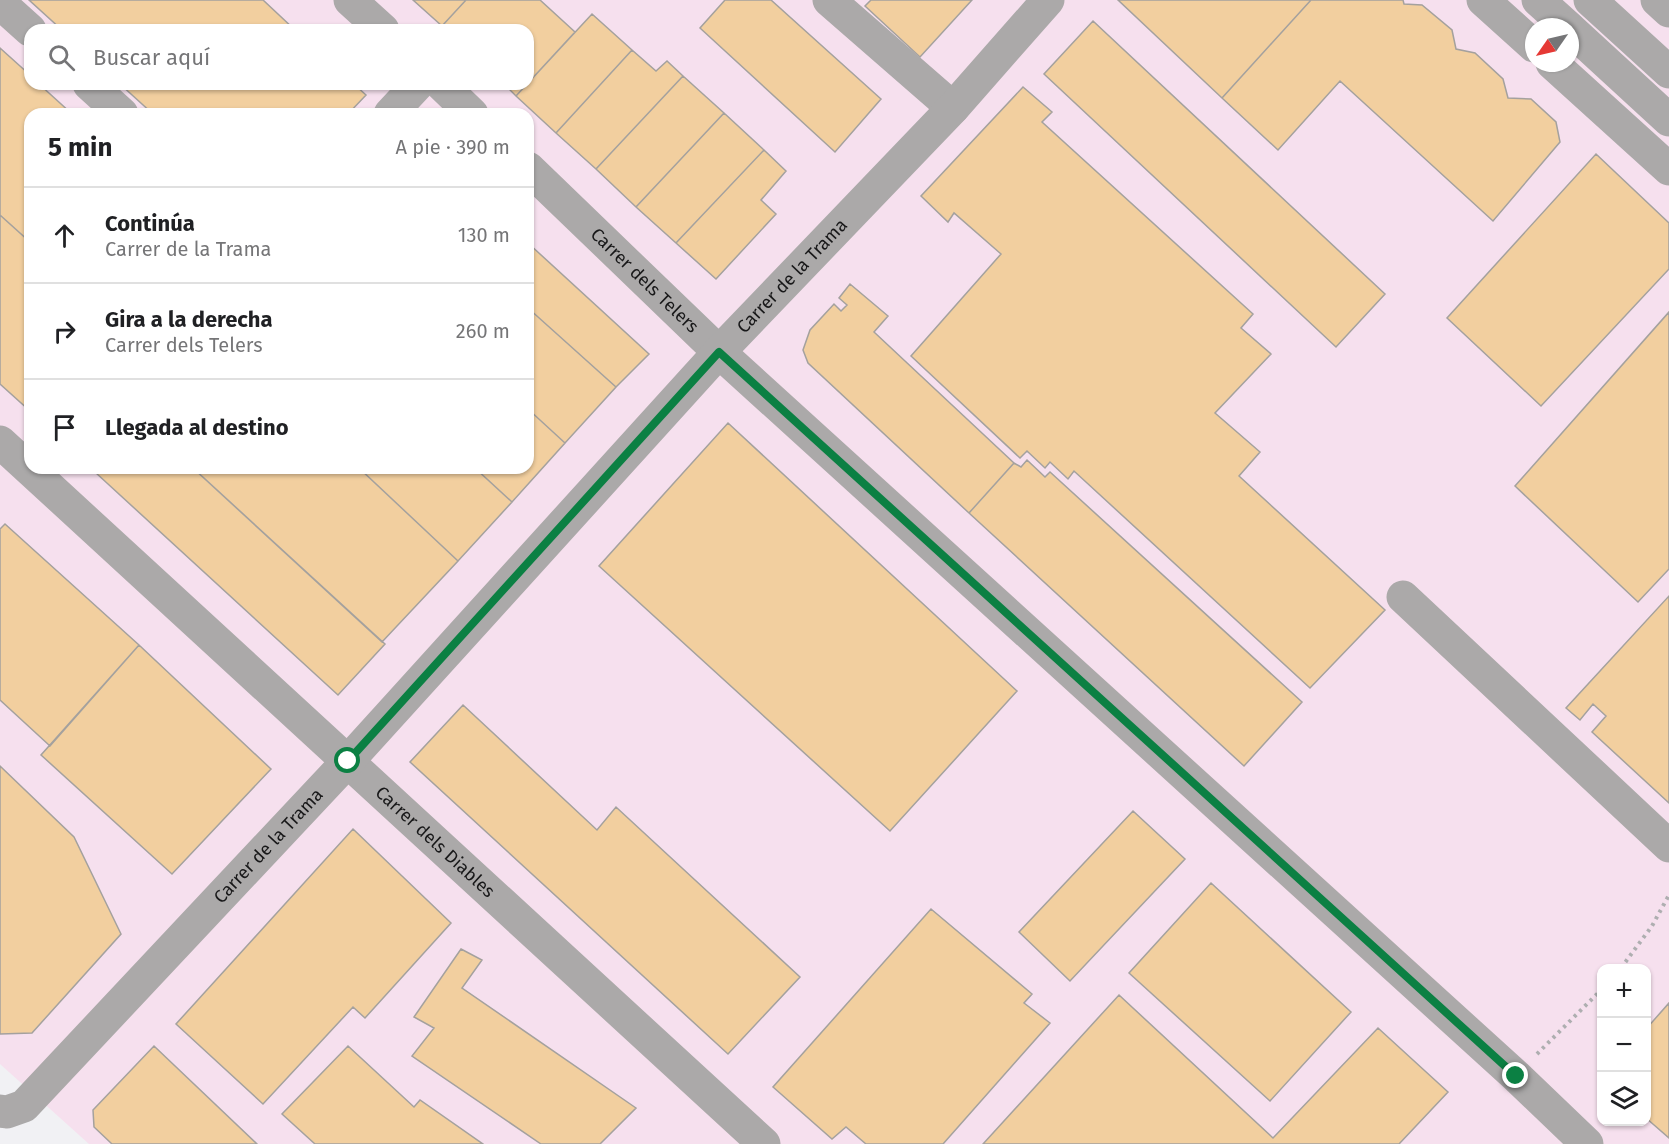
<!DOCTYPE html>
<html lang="es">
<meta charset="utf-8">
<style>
:root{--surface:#fff;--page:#f2f2f2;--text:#202124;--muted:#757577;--line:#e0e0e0}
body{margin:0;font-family:"Fira Sans",sans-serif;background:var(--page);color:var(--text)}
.controls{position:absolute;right:18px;bottom:18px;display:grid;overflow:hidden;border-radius:12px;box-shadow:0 2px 4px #0004}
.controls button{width:54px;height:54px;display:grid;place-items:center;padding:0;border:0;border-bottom:2px solid var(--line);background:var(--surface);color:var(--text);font:30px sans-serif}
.compass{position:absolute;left:1525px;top:18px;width:54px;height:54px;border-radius:50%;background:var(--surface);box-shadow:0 2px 4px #0004;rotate:236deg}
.stop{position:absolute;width:18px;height:18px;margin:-14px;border:4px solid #0b8043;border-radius:50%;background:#fff}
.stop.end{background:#0b8043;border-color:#fff;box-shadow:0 2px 6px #0008}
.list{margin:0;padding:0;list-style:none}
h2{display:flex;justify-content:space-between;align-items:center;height:78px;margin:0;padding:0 24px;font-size:26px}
h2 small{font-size:20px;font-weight:400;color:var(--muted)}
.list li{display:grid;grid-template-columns:39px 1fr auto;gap:18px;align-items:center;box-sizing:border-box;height:96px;padding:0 24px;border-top:2px solid var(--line)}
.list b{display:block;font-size:22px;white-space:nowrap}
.list p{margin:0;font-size:20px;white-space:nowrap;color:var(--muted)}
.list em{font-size:20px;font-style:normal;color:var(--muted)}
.icon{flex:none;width:33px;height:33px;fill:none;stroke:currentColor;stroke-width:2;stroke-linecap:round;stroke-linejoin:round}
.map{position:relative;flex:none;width:1669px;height:1144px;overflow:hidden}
.search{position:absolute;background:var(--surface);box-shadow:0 2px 4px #0004;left:24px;top:24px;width:510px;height:66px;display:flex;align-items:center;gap:15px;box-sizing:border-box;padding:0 21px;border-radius:18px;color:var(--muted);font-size:22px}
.panel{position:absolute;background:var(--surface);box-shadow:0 2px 4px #0004;left:24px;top:108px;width:510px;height:366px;border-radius:18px}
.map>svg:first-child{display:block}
.industrial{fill:#f6e0ee;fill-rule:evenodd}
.building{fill:#f2cf9f;stroke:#a4a19e;stroke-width:1.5}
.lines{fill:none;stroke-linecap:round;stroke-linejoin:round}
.path{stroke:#aeaeb0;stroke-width:4;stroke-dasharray:3 4.5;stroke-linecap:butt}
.minor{stroke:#aba9a9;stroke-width:33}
.route{stroke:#0b8043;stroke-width:8}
.labels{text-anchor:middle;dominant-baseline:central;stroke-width:4.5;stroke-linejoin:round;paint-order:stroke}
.street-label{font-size:18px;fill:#181819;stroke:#fefeff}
</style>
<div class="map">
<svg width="1669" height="1144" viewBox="0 0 1669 1144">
<rect width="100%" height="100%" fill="#f1f1f4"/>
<path class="industrial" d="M0,0h1669v1144h-1580l-89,-80zM1534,27h36v36h-36zM30,30h498v54h-498zM30,114h498v354h-498zM1602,968h44v154h-44z"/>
<path class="building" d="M29,0h234l32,30h-233z
M413,0h53l-24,26z
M466,0h74l35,32 -47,51v-53h-82l-4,-4z
M725,0h46l110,99 -46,53 -135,-124z
M871,0h101l-52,57 -55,-51z
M1118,0h193l-89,98z
M1311,0h92l1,4 18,1 30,25 4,19 19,4 28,26 5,19 23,1 25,23 4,20 -67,79 -153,-140 -62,69 -56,-52z
M592,14l40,36 -76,83 -40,-37z
M1093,21l292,273 -49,53 -292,-273z
M0,48l30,27v9h9l33,30h-42v128l-30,-27z
M632,50l24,21 11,-10 16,15 -87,93 -40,-36z
M683,76l41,37 -88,94 -40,-38z
M120,84h234l12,11 -18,19h-195z
M504,84h23l-11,12z
M1023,87l29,25 -10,10 211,192 -12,14 30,26 -56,59 45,39 -21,24 146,134 -75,78 -236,-217 -6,8 -18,-17 -5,6 -18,-17 -7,7 -109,-102 90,-102 -47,-41 -6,9 -27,-26z
M724,113l40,37 -88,93 -40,-36z
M764,150l22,21 -25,29 15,14 -60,65 -40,-36z
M1596,154l73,69v46l-128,137 -94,-88z
M0,215l30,27v169l-30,-27z
M528,243l121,111 -33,33 -88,-79z
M850,284l38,32 -14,16 140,131 -45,50 -161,-150 -5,-13 7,-20 24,-26 7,7 6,-6 -8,-7z
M528,308l88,79 -51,56 -37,-34z
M1669,312v257l-31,33 -123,-116z
M528,409l37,34 -53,59 -37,-34h53z
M728,423l289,268 -127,140 -291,-265z
M1027,460l18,17 5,-5 252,230 -58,64 -275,-253 45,-50 7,4z
M100,468h93l192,176 -47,51 -242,-222z
M193,468h166l99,93 -76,81z
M359,468h116l37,34 -54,59z
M5,524l134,121 -89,101 -50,-46v-171z
M1669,596v207l-77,-71 14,-16 -13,-12 -13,16 -14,-12z
M139,645l132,124 -99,105 -131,-119z
M463,705l134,125 19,-23 184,170 -72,77 -318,-292z
M0,766l74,71 47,97 -89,99 -32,1z
M1133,811l52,48 -115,122 -51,-49z
M353,829l98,94 -86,95 -12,-11 -90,97 -87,-80z
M1211,883l140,129 -81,89 -141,-128z
M931,909l101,85 -8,9 26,20 -107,121h-77l-20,-17 -14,12 -59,-52z
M461,949l21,11 -20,28 174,120 -36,36h-59l-129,-88 22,-28 -20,-11z
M1119,995l154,143 105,-110 70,64 -49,52h-416z
M1669,1003v135l-23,-20v-89z
M154,1046l103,98h-145l-18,-17 -1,-17z
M348,1046l66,61 6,-7 63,44h-168l-33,-30z"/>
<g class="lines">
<path class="path" d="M1621,968l31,-42 17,-31
M1537,1054l65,-65"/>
<g class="minor">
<path d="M350,0l33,30"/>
<path d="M829,0l124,108"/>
<path d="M1483,0l51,46"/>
<path d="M1538,0l30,27"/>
<path d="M1590,0l79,72"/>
<path d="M1657,0l12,11"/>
<path d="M0,3l30,27"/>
<path d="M1570,29l99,91"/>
<path d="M1552,63l117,106"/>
<path d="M89,84l33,30"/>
<path d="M441,84l31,30"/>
<path d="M390,114l28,-30"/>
<path id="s1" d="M528,168l191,184 797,724 71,68"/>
<path id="s2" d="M0,442l764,702"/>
<path d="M1403,597l266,249"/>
<path id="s3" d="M0,1111l7,1 17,-6 324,-345 371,-409 234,-244 95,-108"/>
</g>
</g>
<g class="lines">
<path class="route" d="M348,761l371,-409 797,724"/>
</g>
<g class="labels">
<g class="street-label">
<text stroke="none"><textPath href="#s3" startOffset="1156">Carrer de la Trama</textPath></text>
<text stroke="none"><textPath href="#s1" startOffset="162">Carrer dels Telers</textPath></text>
<text stroke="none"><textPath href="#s2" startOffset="591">Carrer dels Diables</textPath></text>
<text stroke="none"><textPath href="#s3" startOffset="382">Carrer de la Trama</textPath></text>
</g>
</g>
</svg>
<div class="controls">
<button>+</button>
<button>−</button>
<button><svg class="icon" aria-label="layers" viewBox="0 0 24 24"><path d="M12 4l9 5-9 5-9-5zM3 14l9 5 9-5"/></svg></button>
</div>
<svg class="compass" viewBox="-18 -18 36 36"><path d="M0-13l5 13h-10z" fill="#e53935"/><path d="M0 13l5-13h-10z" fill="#757577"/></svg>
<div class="stop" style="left:348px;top:761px"></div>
<div class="stop end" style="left:1516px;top:1076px"></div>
<div class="search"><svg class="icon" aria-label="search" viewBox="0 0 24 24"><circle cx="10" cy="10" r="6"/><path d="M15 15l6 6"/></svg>Buscar aquí</div>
<section class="panel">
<h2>5 min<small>A pie · 390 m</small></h2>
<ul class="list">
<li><svg class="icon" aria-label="ahead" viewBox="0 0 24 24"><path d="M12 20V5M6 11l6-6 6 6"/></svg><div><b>Continúa</b><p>Carrer de la Trama</p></div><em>130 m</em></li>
<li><svg class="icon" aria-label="right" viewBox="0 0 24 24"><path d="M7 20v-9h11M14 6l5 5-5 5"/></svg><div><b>Gira a la derecha</b><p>Carrer dels Telers</p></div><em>260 m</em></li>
<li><svg class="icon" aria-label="arrive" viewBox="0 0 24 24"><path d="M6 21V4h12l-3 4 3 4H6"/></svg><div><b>Llegada al destino</b></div></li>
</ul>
</section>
</div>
